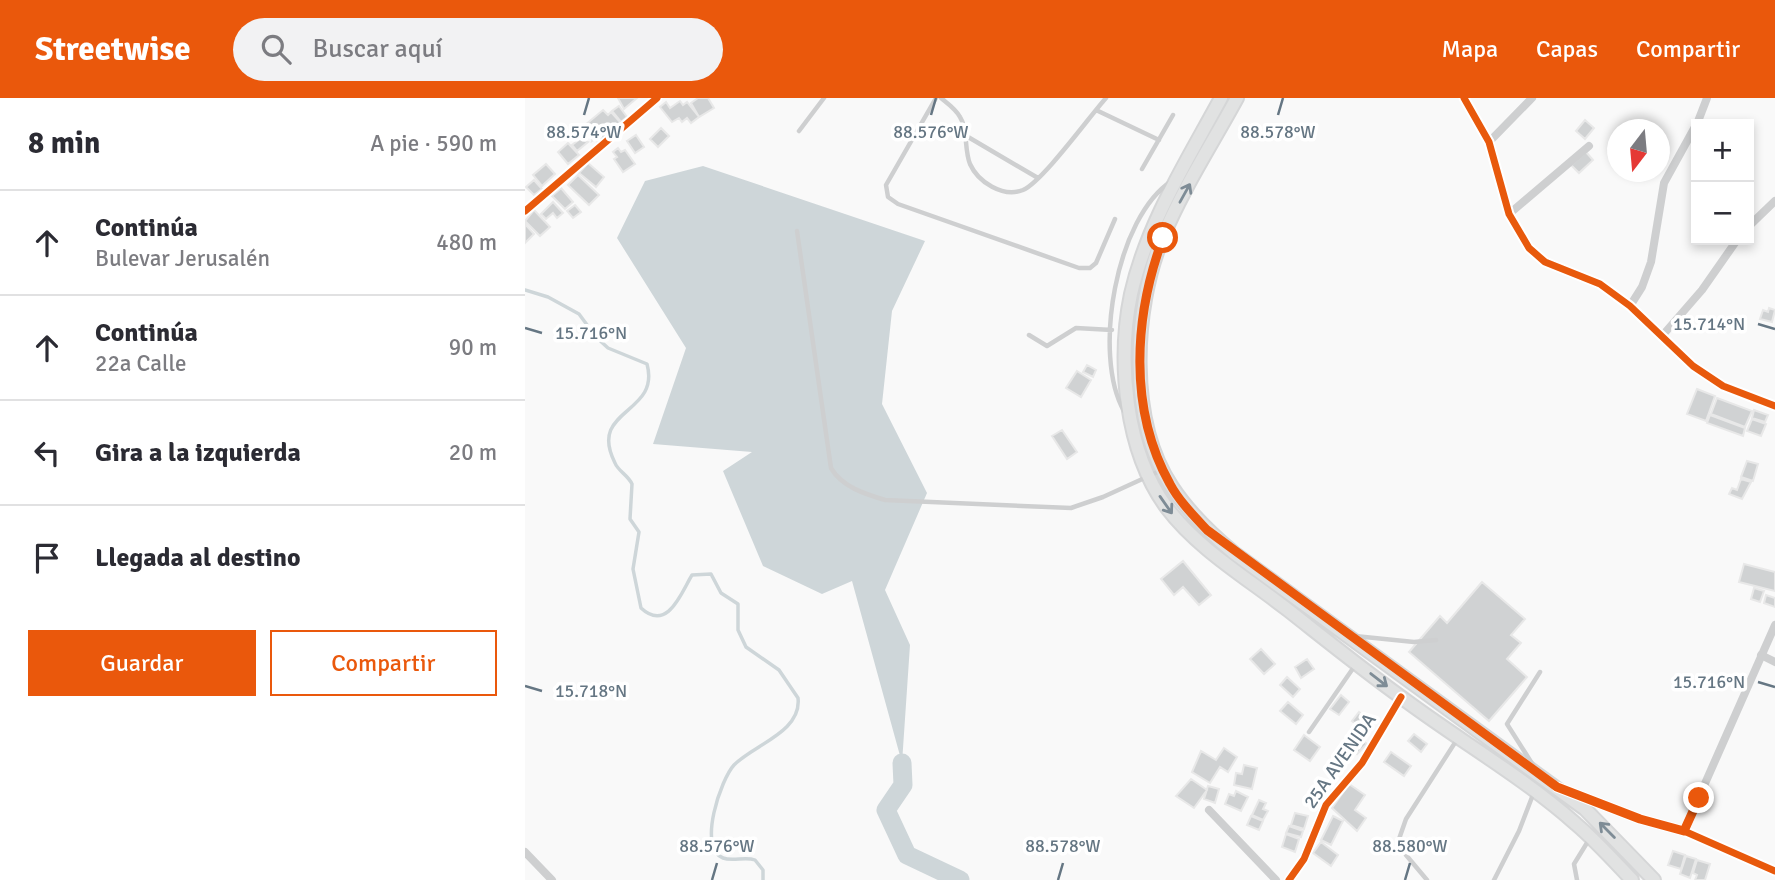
<!DOCTYPE html>
<html lang="es">
<meta charset="utf-8">
<style>
:root{--surface:#fff;--page:#f2f2f3;--text:#2b2b33;--muted:#7c7c81;--line:#e1e1e2;--accent:#ea580c}
body{margin:0;font-family:Signika,sans-serif;background:var(--page);color:var(--text)}
.controls{position:absolute;right:21px;top:21px;display:grid;overflow:hidden;border-radius:0px;box-shadow:0 4px 10px #0003}
.controls button{width:63px;height:63px;display:grid;place-items:center;padding:0;border:0;border-bottom:2px solid var(--line);background:var(--surface);color:var(--text);font:35px sans-serif}
.compass{position:absolute;left:1082px;top:21px;width:63px;height:63px;border-radius:50%;background:var(--surface);box-shadow:0 4px 10px #0003;rotate:196deg}
.stop{position:absolute;width:21px;height:21px;margin:-16px;border:5px solid #ea580c;border-radius:50%;background:#fff}
.stop.end{background:#ea580c;border-color:#fff;box-shadow:0 2px 7px #0008}
.list{margin:0;padding:0;list-style:none}
h2{display:flex;justify-content:space-between;align-items:center;height:91px;margin:0;padding:0 28px;font-size:30px}
h2 small{font-size:23px;font-weight:400;color:var(--muted)}
.list li{display:grid;grid-template-columns:46px 1fr auto;gap:21px;align-items:center;box-sizing:border-box;height:105px;padding:0 28px;border-top:2px solid var(--line)}
.list b{display:block;font-size:26px;white-space:nowrap}
.list p{margin:0;font-size:23px;white-space:nowrap;color:var(--muted)}
.list em{font-size:23px;font-style:normal;color:var(--muted)}
.actions{display:flex;gap:14px;padding:21px 28px}
.actions a{flex:1;padding:16px 0;border:2px solid var(--accent);border-radius:0px;text-align:center;font-size:24px;color:var(--accent)}
.actions .main{background:var(--accent);color:#fff}
.icon{flex:none;width:38px;height:38px;fill:none;stroke:currentColor;stroke-width:2;stroke-linecap:round;stroke-linejoin:round}
.map{position:relative;flex:none;width:1250px;height:782px;overflow:hidden}
header{display:flex;align-items:center;gap:42px;box-sizing:border-box;height:98px;padding:0 35px;background:var(--accent);color:#fff}
header strong{font-size:33px}
nav{display:flex;gap:38px;margin-inline-start:auto;font-size:24px}
.search{width:490px;height:63px;background:var(--page);display:flex;align-items:center;gap:18px;box-sizing:border-box;padding:0 24px;border-radius:38px;color:var(--muted);font-size:26px}
main{display:flex}
aside{flex:1;background:var(--surface)}
.map>svg:first-child{display:block}
.water{fill:#ced6d9}
.lines{fill:none;stroke-linecap:round;stroke-linejoin:round}
.stream{stroke:#ced6d9;stroke-width:3.5}
.river{stroke:#ced6d9;stroke-width:19}
.building{fill:#d0d2d3;stroke:#e8e8e8;stroke-width:2}
.secondary-casing{stroke:#d5d6d7;stroke-width:16}
.service{stroke:#cecfd0;stroke-width:4.5}
.minor{stroke:#cecfd0;stroke-width:8}
.tertiary{stroke:#cecfd0;stroke-width:10}
.secondary{stroke:#e1e2e2;stroke-width:12}
.cycleway-casing{stroke:#fff;stroke-width:11}
.cycleway{stroke:#e8590c;stroke-width:7}
.oneway{stroke:#7e8c96}
.route{stroke:#ea580c;stroke-width:9}
.ticks{fill:none;stroke:#657683;stroke-width:2.5}
.labels{text-anchor:middle;dominant-baseline:central;stroke-width:7;stroke-linejoin:round;paint-order:stroke}
.street-label{font-size:19px;fill:#657683;stroke:#fff}
.ticks-label{font-size:18px;text-anchor:middle;fill:#657683;stroke:#fff;stroke-width:7;stroke-linejoin:round;paint-order:stroke}
</style>
<header>
<strong>Streetwise</strong>
<div class="search"><svg class="icon" aria-label="search" viewBox="0 0 24 24"><circle cx="10" cy="10" r="6"/><path d="M15 15l6 6"/></svg>Buscar aquí</div>
<nav><a>Mapa</a><a>Capas</a><a>Compartir</a></nav>
</header>
<main>
<aside>
<h2>8 min<small>A pie · 590 m</small></h2>
<ul class="list">
<li><svg class="icon" aria-label="ahead" viewBox="0 0 24 24"><path d="M12 20V5M6 11l6-6 6 6"/></svg><div><b>Continúa</b><p>Bulevar Jerusalén</p></div><em>480 m</em></li>
<li><svg class="icon" aria-label="ahead" viewBox="0 0 24 24"><path d="M12 20V5M6 11l6-6 6 6"/></svg><div><b>Continúa</b><p>22a Calle</p></div><em>90 m</em></li>
<li><svg class="icon" aria-label="left" viewBox="0 0 24 24"><path d="M17 20v-9H6M10 6l-5 5 5 5"/></svg><div><b>Gira a la izquierda</b></div><em>20 m</em></li>
<li><svg class="icon" aria-label="arrive" viewBox="0 0 24 24"><path d="M6 21V4h12l-3 4 3 4H6"/></svg><div><b>Llegada al destino</b></div></li>
</ul>
<div class="actions"><a class="main">Guardar</a><a>Compartir</a></div>
</aside>
<div class="map">
<svg width="1250" height="782" viewBox="0 0 1250 782">
<rect width="100%" height="100%" fill="#f9f9f9"/>
<path class="water" d="M178,68l222,75 -33,70 -10,93 45,89 -42,97 25,55 -8,118 -50,-182 -30,13 -59,-28 -40,-95 29,-19 -99,-8 33,-96 -69,-110 28,-57z"/>
<g class="lines">
<path class="stream" d="M0,192l23,7 31,17 17,23 12,11 39,16c14,51 -60,44 -32,99 3,8 13,12 17,21l-2,35 9,13 -6,37 8,39c27,25 41,-17 51,-33l19,-1 10,19 17,11v26l8,17 33,23 19,28c4,34 -45,47 -64,67 -13,14 -37,83 -11,93 10,4 22,-2 32,2l8,10v10"/>
<path class="river" d="M377,665l1,22 -17,25 21,45 53,25"/>
</g>
<path class="building" d="M93,0h19l-13,11z
M173,0h10l6,10 -15,9 -8,-14z
M155,3l3,4 4,-3 12,15 -8,6 -4,-5 -5,4 -3,-4 -7,4 -12,-15 6,-5 4,6z
M94,8l8,11 -6,5 -9,-11z
M78,12l5,5 3,-3 10,11 -23,20 -3,-4 -3,2 1,-4 -9,-11z
M1060,22l9,8 -9,11 -9,-8z
M136,30l8,8 -11,11 -8,-8z
M111,37l8,12 -9,6 -8,-12z
M55,41l8,3 -11,9 -5,-6z
M43,45l11,12 -11,9 -10,-12z
M93,50l3,4 4,-2 10,14 -12,8 -9,-13 3,-2 -4,-5z
M1061,54l7,8 -14,13 -8,-8z
M63,65l16,14 -8,10 -17,-14z
M21,66l9,10 -13,12 -9,-11z
M53,77l21,20 -10,10 -21,-20z
M9,82l8,9 -8,6 -8,-8z
M36,90l12,14 -8,7 -13,-13z
M28,104l10,11 -6,5 -4,-5 -7,6 -5,-5z
M50,107l6,7 -8,6 -6,-7z
M9,112l16,17 -10,9 -15,-15z
M0,126l9,10 -9,9z
M1244,210l6,2 -3,12 -12,-3 3,-9 5,2z
M562,267l9,5 -3,7 -10,-5z
M552,273l14,9 -10,17 -15,-9z
M1172,291l18,7 -9,25 -19,-7z
M1192,300l35,13 -7,16 -34,-13z
M1229,312l14,5 -3,7 -13,-4z
M1185,317l35,13 -2,8 -36,-13z
M1227,321l14,5 -5,12 -14,-5z
M537,332l15,22 -10,7 -15,-23z
M1222,363l11,3 -5,17 -12,-4z
M1216,381l10,3 -9,17 -13,-5 3,-6 5,2z
M658,463l28,34 -12,10 -16,-18 -9,8 -13,-16z
M1219,466l31,8v19l-36,-9z
M957,484l43,37 -14,16 10,8 -14,16 20,18 -38,44 -80,-69 31,-36 7,7z
M1229,490l10,3 -4,11 -9,-3z
M1241,497l9,3v9l-11,-4z
M736,551l14,15 -11,10 -14,-15z
M782,561l7,10 -13,9 -6,-11z
M762,579l13,12 -7,8 -13,-12z
M816,597l8,7 -10,13 -9,-6z
M763,604l15,13 -7,9 -16,-13z
M834,614l10,8 -7,9 -10,-8z
M836,631l2,3 -4,5 8,7 -10,10 -10,-9z
M889,636l13,10 -6,8 -13,-11z
M779,637l16,12 -10,14 -16,-11z
M699,650l13,9 -9,15 -8,-5 -10,16 -18,-11 9,-21 15,9z
M866,654l20,14 -7,10 -20,-14z
M719,667l13,3 -5,21 -18,-4 2,-12 6,1z
M666,681l16,11 -13,18 -18,-12z
M824,686l16,11 -10,15 11,8 -9,13 -25,-23z
M683,688l11,3 -4,14 -11,-4z
M711,693l12,6 -7,14 -16,-7 4,-10 5,2z
M734,702l7,3 -3,6 5,2 -5,9 -11,-5z
M770,715l13,3 -4,13 -13,-4z
M726,718l12,5 -4,9 -12,-5z
M808,718l10,5 -12,24 -10,-5z
M764,728l14,5 -2,6 -15,-4z
M761,736l13,5 -4,13 -13,-5z
M796,744l17,13 -7,11 -18,-13z
M1148,753l12,4 -4,14 -13,-4z
M1161,758l10,3 -6,19 -10,-4z
M1172,762l13,4 -5,16h-10l2,-5 -4,-2z"/>
<g class="lines">
<defs>
<path id="secondary" d="M696,0c-34,63 -74,125 -90,196 -14,67 -6,157 36,214 31,41 80,70 121,102 37,29 74,59 113,87 57,43 121,79 175,127 20,17 38,37 56,56
M712,0c-25,46 -55,92 -75,141 -29,71 -34,182 10,248 17,26 38,46 62,66l351,256 69,71"/>
</defs>
<use href="#secondary" class="secondary-casing"/>
<path class="service" d="M411,0l-50,87 2,12 10,7 181,64h11l6,-5 19,-44
M416,0c6,5 15,11 19,19 8,12 4,32 10,47 8,18 33,34 53,26 20,-9 66,-73 83,-92
M571,12l63,30
M274,33l25,-33
M438,36l75,44
M617,71l31,-54
M272,133l34,237c11,19 34,26 54,32l186,8 32,-11 59,-27
M504,237l18,11 29,-18 36,2
M599,313c-32,-56 -8,-195 48,-230
M830,538l59,6 22,-2
M784,634l47,-68
M1008,667l-26,-41 33,-52
M902,782l-21,-25 -7,-16 7,-20 52,-81
M969,782l25,-49 15,-39
M1052,782l-3,-16 16,-26"/>
<path class="minor" d="M939,0l25,44 20,72 20,34 16,14 55,22 30,22 63,60 30,20 52,20
M1172,26l10,-26
M964,44l43,-44
M0,113l132,-113
M984,116l80,-68
M1224,128l26,-25
M1105,208l12,-19 9,-25 13,-79 32,-58
M1137,238l40,-46 35,-50
M1236,557l14,7
M1044,694l71,27 44,12 91,40
M684,712l67,70
M1159,733l91,-206
M0,754l27,28"/>
<path class="tertiary" d="M764,782l15,-21 22,-54 36,-42 39,-66"/>
<use href="#secondary" class="secondary"/>
<defs>
<path id="cycleway" d="M939,0l25,44 20,72 20,34 16,14 55,22 30,22 63,60 30,20 52,20
M0,113l132,-113
M1032,689l83,32 44,12 91,40
M764,782l15,-21 22,-54 36,-42 39,-66"/>
</defs>
<use href="#cycleway" class="cycleway-casing"/>
<use href="#cycleway" class="cycleway"/>
</g>
<defs><path id="oneway-shaft" d="M-6 0H5M1.5-3L5.5 0L1.5 3" fill="none" stroke-width="1.6" stroke-linecap="round" stroke-linejoin="round" transform="scale(1.75)"/></defs>
<g class="oneway">
<use href="#oneway-shaft" transform="translate(660 95) rotate(-61)"/>
<use href="#oneway-shaft" transform="translate(641 407) rotate(55)"/>
<use href="#oneway-shaft" transform="translate(854 582) rotate(38)"/>
<use href="#oneway-shaft" transform="translate(1082 732) rotate(-135)"/>
</g>
<g class="lines">
<path class="route" d="M638,140c-29,78 -35,171 7,246 9,17 24,32 37,46l350,257 83,32 44,12 15,-33"/>
</g>
<path class="ticks" d="M59,17l5,-17M406,17l5,-17M753,17l5,-17M1233,226l17,5M0,230l17,5M1233,584l17,5M0,588l17,5M187,782l5,-17M533,782l5,-17M880,782l5,-17"/>
<g class="labels">
<g class="street-label">
<text transform="translate(815 663) rotate(-55)">25A AVENIDA</text>
</g>
</g>
<g class="ticks-label">
<text x="59" y="40">88.574°W</text>
<text x="406" y="40">88.576°W</text>
<text x="753" y="40">88.578°W</text>
<text x="1184" y="232">15.714°N</text>
<text x="66" y="241">15.716°N</text>
<text x="1184" y="590">15.716°N</text>
<text x="66" y="599">15.718°N</text>
<text x="192" y="754">88.576°W</text>
<text x="538" y="754">88.578°W</text>
<text x="885" y="754">88.580°W</text>
</g>
</svg>
<div class="controls">
<button>+</button>
<button>−</button>
</div>
<svg class="compass" viewBox="-18 -18 36 36"><path d="M0-13l5 13h-10z" fill="#e53935"/><path d="M0 13l5-13h-10z" fill="#7c7c81"/></svg>
<div class="stop" style="left:638px;top:140px"></div>
<div class="stop end" style="left:1174px;top:700px"></div>
</div>
</main>
